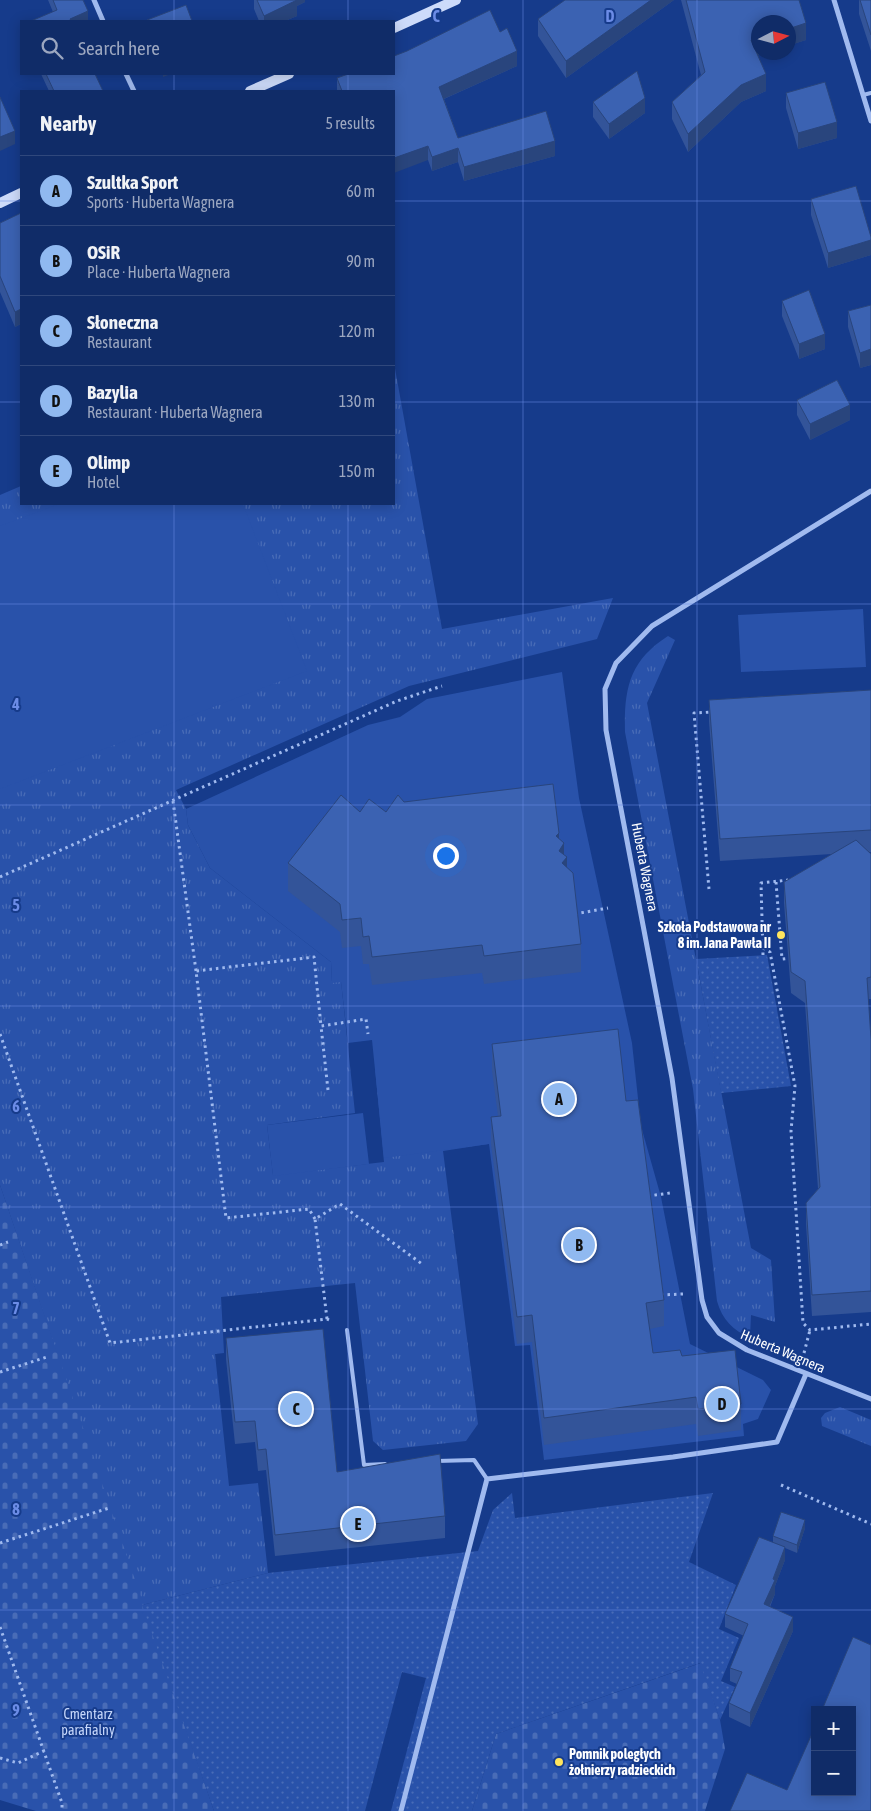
<!DOCTYPE html>
<meta charset="utf-8">
<style>
:root{--surface:#102c68;--page:#19346e;--text:#f1f3f6;--muted:#9ca7c0;--line:#30487c;--accent:#90b9f0}
body{margin:0;font-family:"Asap Condensed",sans-serif;background:var(--page);color:var(--text)}
.controls{position:absolute;right:15px;bottom:15px;display:grid;overflow:hidden;border-radius:0px;box-shadow:0 2px 12px #0003}
.controls button{width:45px;height:45px;display:grid;place-items:center;padding:0;border:0;border-bottom:1px solid var(--line);background:var(--surface);color:var(--text);font:25px sans-serif}
.compass{position:absolute;left:751px;top:15px;width:45px;height:45px;border-radius:50%;background:var(--surface);box-shadow:0 2px 12px #0003;rotate:84deg}
.you{position:absolute;left:445px;top:855px;width:18px;height:18px;margin:-12px;border:4px solid #fff;border-radius:50%;background:#1a73e8;box-shadow:0 0 0 8px #1a73e833}
.badge{display:grid;place-items:center;width:32px;height:32px;border-radius:50%;background:var(--accent);color:#111;font-size:16px;font-weight:700}
.pin{position:absolute;translate:-50% -50%;border:2px solid #fff;box-shadow:0 1px 5px #0006}
.list{margin:0;padding:0;list-style:none}
h2{display:flex;justify-content:space-between;align-items:center;height:65px;margin:0;padding:0 20px;font-size:21px}
h2 small{font-size:16px;font-weight:400;color:var(--muted)}
.list li{display:grid;grid-template-columns:32px 1fr auto;gap:15px;align-items:center;box-sizing:border-box;height:70px;padding:0 20px;border-top:1px solid var(--line)}
.list b{display:block;font-size:19px;white-space:nowrap}
.list p{margin:0;font-size:16px;white-space:nowrap;color:var(--muted)}
.list em{font-size:16px;font-style:normal;color:var(--muted)}
.icon{flex:none;width:28px;height:28px;fill:none;stroke:currentColor;stroke-width:2;stroke-linecap:round;stroke-linejoin:round}
.map{position:relative;flex:none;width:871px;height:1811px;overflow:hidden}
.search{position:absolute;background:var(--surface);box-shadow:0 2px 12px #0003;left:20px;top:20px;width:375px;height:55px;display:flex;align-items:center;gap:12px;box-sizing:border-box;padding:0 18px;border-radius:0px;color:var(--muted);font-size:19px}
.panel{position:absolute;background:var(--surface);box-shadow:0 2px 12px #0003;left:20px;top:90px;width:375px;height:415px;border-radius:0px}
.map>svg:first-child{display:block}
.grass{fill:url(#grass-tufts)}
.cemetery{fill:url(#cemetery-stones)}
.park{fill:url(#park-dots)}
.pitch{fill:#2952aa}
.lines{fill:none;stroke-linecap:round;stroke-linejoin:round}
.path{stroke:#a0baef;stroke-width:3;stroke-dasharray:2.5 4;stroke-linecap:butt}
.lane{stroke:#a0baef;stroke-width:4}
.street{stroke:#a0baef;stroke-width:5}
.secondary{stroke:#cddbfa;stroke-width:10}
.wall{fill:#335499}
.shaded-wall{fill:#29457d}
.building{fill:#3b62b2;stroke:#29457d}
.grid{fill:none;stroke:#6c8ce6;stroke-width:1;stroke-opacity:0.55}
.poi-dot{fill:#ffe55e;stroke:#163b8b;stroke-width:2}
.labels{text-anchor:middle;dominant-baseline:central;stroke-width:4;stroke-linejoin:round;paint-order:stroke}
.street-label{font-size:14px;fill:#fff;stroke:#163b8b}
.poi-label{font-size:14px;font-weight:bold;fill:#fff;stroke:#163b8b;text-anchor:end}
.park-label{font-size:14px;fill:#c6d7fb;stroke:#163b8b}
.grid-label{font-size:16px;text-anchor:middle;font-weight:bold;fill:#6c8ce6;stroke:#163b8b;stroke-width:4;stroke-linejoin:round;paint-order:stroke}
</style>
<div class="map">
<svg width="871" height="1811" viewBox="0 0 871 1811">
<defs>
<pattern id="grass-tufts" width="24" height="20" patternUnits="userSpaceOnUse" patternTransform="scale(1.25)"><rect width="24" height="20" fill="#2952aa"/><path d="M3 7l-1-3M5 7V3M7 7l1-3M15 17l-1-3M17 17v-4M19 17l1-3" fill="none" stroke="#496cb7"/></pattern>
<pattern id="cemetery-stones" width="16" height="16" patternUnits="userSpaceOnUse" patternTransform="scale(1.25)"><rect width="16" height="16" fill="#2952aa"/><path d="M2 7V4a2 2 0 0 1 4 0v3zM10 15v-3a2 2 0 0 1 4 0v3z" fill="#496cb7"/></pattern>
<pattern id="park-dots" width="8" height="8" patternUnits="userSpaceOnUse" patternTransform="scale(1.25)"><rect width="8" height="8" fill="#2952aa"/><path d="M2 2h.1M6 6h.1" fill="none" stroke="#496cb7" stroke-width="1.8" stroke-linecap="round"/></pattern>
</defs>
<rect width="100%" height="100%" fill="#163b8b"/>
<path class="grass" d="M394,363l48,266 171,-31 -16,41 -188,47 -233,104 10,19 2,16 22,43 121,94 1,20 9,-1 14,132 -88,12 6,50 111,-13 -9,-94 126,74 -58,9 35,273 -12,17 -83,9 -10,-9 -18,-158 -134,14 3,56 -9,1 14,132 29,-3 10,90 -126,32 -142,-420v-690l21,-9v18h373z
M668,636l7,4 -28,63 104,545 20,12 4,62 -24,-7 -1,22c-17,-6 -28,-18 -33,-36l-24,-212 -68,-357c-1,-43 4,-71 43,-96z
M840,1407l31,13v26l-49,-20 -1,-8 4,-5z"/>
<path class="cemetery" d="M0,1185l214,626h-178l-36,-11z
M701,1663l19,57 5,29 -20,62h-233l24,-77z"/>
<path class="park" d="M767,955l24,131 -70,7 -25,-134z
M512,1493l3,25 198,-25 -24,69 47,23 -17,44 20,9 -18,43 14,6 -15,33 -20,-57 -204,71 -24,77h-81l35,-133 -24,-6 -37,139h-151l-72,-206 126,-32 210,-22 15,-41z"/>
<path class="pitch" d="M59,504h184l64,167 -307,118v-263z
M863,609l3,58 -125,5 -3,-57z
M562,672l17,126 53,245 9,83 20,71 29,147 73,36 8,10 -13,29 -15,5 1,12 -200,24 -14,-115 -15,1 -26,-202 -105,14 -12,-118 -24,3 -7,-61 -9,1 -1,-21 -121,-94 -22,-43 -2,-16 182,-84 32,-8 27,-18z
M363,1113l6,51 -96,12 -6,-51z"/>
<g class="lines">
<path class="path" d="M173,801l23,170
M0,877l352,-156 45,-20 45,-15
M776,882l6,77 9,-1
M709,889l-15,-176 19,-1
M575,914l33,-6
M763,948l7,4 25,134 -4,45 12,192 7,7 61,-6
M763,955l-2,-72 27,-3
M0,1034l110,309 217,-24 5,2
M328,1090l-7,-64 45,-7 2,15
M648,1196l22,-3
M315,1219l-6,-10 -83,9 -30,-247 118,-14 7,69
M0,1245l8,-3
M661,1295l22,-1
M327,1319l-12,-100 25,-15 82,60
M804,1353l6,-23
M0,1372l47,-15
M781,1485l90,39
M0,1543l109,-35
M0,1627l62,176v8
M0,1758l18,5 26,-12"/>
<path class="lane" d="M863,95l8,-2
M347,1330l17,135 21,-1
M437,1461l37,-1 13,19"/>
<path class="street" d="M94,0l9,21
M834,0l37,121
M126,74l8,17
M871,491l-219,135 -36,37 -11,26 1,41 66,348 30,222 5,17 12,16 28,17 124,49
M401,1811l86,-332 186,-22 104,-15 29,-68"/>
<path class="secondary" d="M394,28l62,-28
M250,91l39,-17
M0,203l21,-10"/>
</g>
<path class="wall" d="M48,0h35l5,21 -35,-9z
M254,0h51v2l-8,4v10l-12,5h-26l-5,-12z
M674,0l-108,78 -28,-42v-17z
M681,0h118l7,40 -48,15 8,36 -25,11 -53,50 -16,-33v-17l29,-27z
M859,0h12v51l-12,-37z
M500,32l17,34 -73,33 14,39 97,18 -91,25 -6,-19 -26,9 -4,-11 -34,-69h-57v-13z
M41,74h54l8,17h-54z
M786,93l51,45 -39,11 -12,-41z
M593,102l52,11 -36,26 -16,-22z
M811,199l60,38v18l-43,13 -17,-53z
M21,213v111l-6,3 -15,-35v-69z
M782,301l43,48 -26,10 -17,-43z
M871,305v60l-11,3 -12,-41v-16z
M797,400l53,20 -40,20 -13,-25z
M871,690v162h-3l3,2v145h-3l3,40v273l-59,4 -6,-92v-21l12,-14 -13,-186 -14,-10 -7,-90v-21l48,-28 -112,7 -11,-139v-22z
M404,802l155,36 5,17 3,12 14,77v28l-97,12 -2,-11 -110,12 -3,-21h-6l-2,-18 -19,2 -2,-16 -52,-41v-28l72,-51h26z
M492,1044l134,57 38,199v26l-14,3 3,24 29,3 59,48v26l-43,6 -2,-12 -152,21 -12,-103 -15,2 -26,-200v-27l7,-1 -6,-45z
M226,1338l111,134 108,44v22l-170,18 -9,-86 -8,1 -3,-29 -20,2 -9,-85z
M805,1528l-8,25 -12,-5v12l-10,26v8l-5,13 23,24 -43,96 -21,-10v-14l8,-19 -7,-3v-13l14,-32 -19,-9v-13l48,-72v-6z"/>
<path class="shaded-wall" d="M293,0h12v2l-8,4v10l-12,5h-21v-5z
M651,0h23l-108,78v-17z
M88,11v10h-18v-2z
M806,23v17l-18,6v-17z
M758,38v14h9l-16,5v-17z
M517,51v15l-78,35v-14z
M163,74h8l-8,3z
M766,74v17l-25,11 -53,50v-18l53,-49z
M645,98v15l-36,26v-15z
M837,122v16l-39,11v-16z
M15,131v13l-15,7v-14z
M555,141v15l-91,25v-14z
M428,146v14l-34,13v-15z
M458,148v14l-26,9v-14z
M871,240v15l-43,13v-15z
M21,309v15l-6,3v-15z
M825,334v15l-26,10v-15z
M871,349v16l-11,3v-15z
M850,405v15l-40,20v-16z
M559,833v17l5,-7v17l3,-3v28l-5,6 -6,-55z
M805,1520v8l-8,25v-8z
M785,1547v13l-10,26v8l-11,24v-14z
M793,1617v14l-43,96v-14z"/>
<path class="building" d="M53,0h30l5,11 -18,8 1,2h-40l26,-11z
M257,0h40l-33,16z
M565,0h86l-85,61 -28,-42z
M686,0h113l7,23 -18,6v-7h-30v16l-7,2 15,34 -25,11 -53,49 -16,-32 33,-30z
M860,0h11v35z
M186,5l6,16h-45v-1z
M490,10l10,22 7,-4 10,23 -78,36 19,51 88,-27 9,30 -91,26 -6,-19 -26,9 -4,-11 -34,12v-67h-52l-5,-13 11,-4h46v-18l13,-5z
M637,71l8,27 -36,26 -16,-22z
M46,74h49l8,17h-49z
M825,82l12,40 -39,11 -12,-40z
M0,97l15,34 -15,6z
M856,186l15,51v3l-43,13 -17,-54z
M21,213v96l-6,3 -15,-36v-53z
M809,290l16,44 -26,10 -17,-43z
M871,305v44l-11,4 -12,-42z
M837,380l13,25 -40,19 -13,-24z
M871,690v140l-151,9 -11,-139z
M553,784l6,49 -3,3 8,7 -5,8 8,6 -5,6 11,10 8,71 -97,12 -2,-11 -110,12 -3,-21 -6,1 -2,-19 -19,2 -2,-16 -52,-41 53,-68 19,17 9,-13 17,13 12,-17 6,7z
M856,840l15,14v123l-4,1 4,61v252l-59,4 -6,-92 14,-16 -15,-206 -14,-9 -7,-90z
M618,1029l8,72 12,-1 26,200 -18,3 7,50 27,-3 2,6 53,-6 6,54 -43,5 -2,-12 -152,21 -12,-103 -15,2 -26,-200 10,-1 -9,-72z
M323,1329l14,143 103,-18 5,62 -170,19 -9,-86 -8,1 -3,-29 -20,1 -9,-84z
M781,1512l24,8 -8,25 -24,-9z
M759,1537l26,10 -12,32 2,1 -11,24 29,13 -43,96 -21,-10 13,-31 -12,-4 18,-44 -23,-10z
M853,1637l18,8v166h-141l17,-38 40,17 28,-63v65h37v-82h-30z"/>
<path class="grid" d="M174,0v21M348,0v21M523,0v1811M697,0v1811M174,74v17M348,74v17M0,201h21M394,201h477M0,402h21M394,402h477M174,504v1307M348,504v1307M0,604h871M0,805h871M0,1006h871M0,1207h871M0,1409h871M0,1610h871"/>
<g class="poi-dot">
<circle cx="781" cy="935" r="5"/>
<circle cx="559" cy="1762" r="5"/>
</g>
<g class="labels">
<g class="street-label">
<text transform="translate(645 867) rotate(79)">Huberta Wagnera</text>
<text transform="translate(783 1351) rotate(23)">Huberta Wagnera</text>
</g>
<g class="poi-label">
<text x="771" y="927">Szkoła Podstawowa nr<tspan x="771" dy="16">8 im. Jana Pawła II</tspan></text>
<text x="569" y="1754" text-anchor="start">Pomnik poległych<tspan x="569" dy="16">żołnierzy radzieckich</tspan></text>
</g>
<g class="park-label">
<text x="88" y="1714">Cmentarz<tspan x="88" dy="16">parafialny</tspan></text>
</g>
</g>
<g class="grid-label">
<text x="436" y="22">C</text>
<text x="610" y="22">D</text>
<text x="16" y="710">4</text>
<text x="16" y="911">5</text>
<text x="16" y="1112">6</text>
<text x="16" y="1314">7</text>
<text x="16" y="1515">8</text>
<text x="16" y="1716">9</text>
</g>
</svg>
<div class="controls">
<button>+</button>
<button>−</button>
</div>
<svg class="compass" viewBox="-18 -18 36 36"><path d="M0-13l5 13h-10z" fill="#e53935"/><path d="M0 13l5-13h-10z" fill="#9ca7c0"/></svg>
<div class="you"></div>
<div class="pin badge" style="left:559px;top:1099px">A</div>
<div class="pin badge" style="left:579px;top:1245px">B</div>
<div class="pin badge" style="left:296px;top:1409px">C</div>
<div class="pin badge" style="left:722px;top:1404px">D</div>
<div class="pin badge" style="left:358px;top:1524px">E</div>
<div class="search"><svg class="icon" aria-label="search" viewBox="0 0 24 24"><circle cx="10" cy="10" r="6"/><path d="M15 15l6 6"/></svg>Search here</div>
<section class="panel">
<h2>Nearby<small>5 results</small></h2>
<ul class="list">
<li><span class="badge">A</span><div><b>Szultka Sport</b><p>Sports · Huberta Wagnera</p></div><em>60 m</em></li>
<li><span class="badge">B</span><div><b>OSiR</b><p>Place · Huberta Wagnera</p></div><em>90 m</em></li>
<li><span class="badge">C</span><div><b>Słoneczna</b><p>Restaurant</p></div><em>120 m</em></li>
<li><span class="badge">D</span><div><b>Bazylia</b><p>Restaurant · Huberta Wagnera</p></div><em>130 m</em></li>
<li><span class="badge">E</span><div><b>Olimp</b><p>Hotel</p></div><em>150 m</em></li>
</ul>
</section>
</div>
